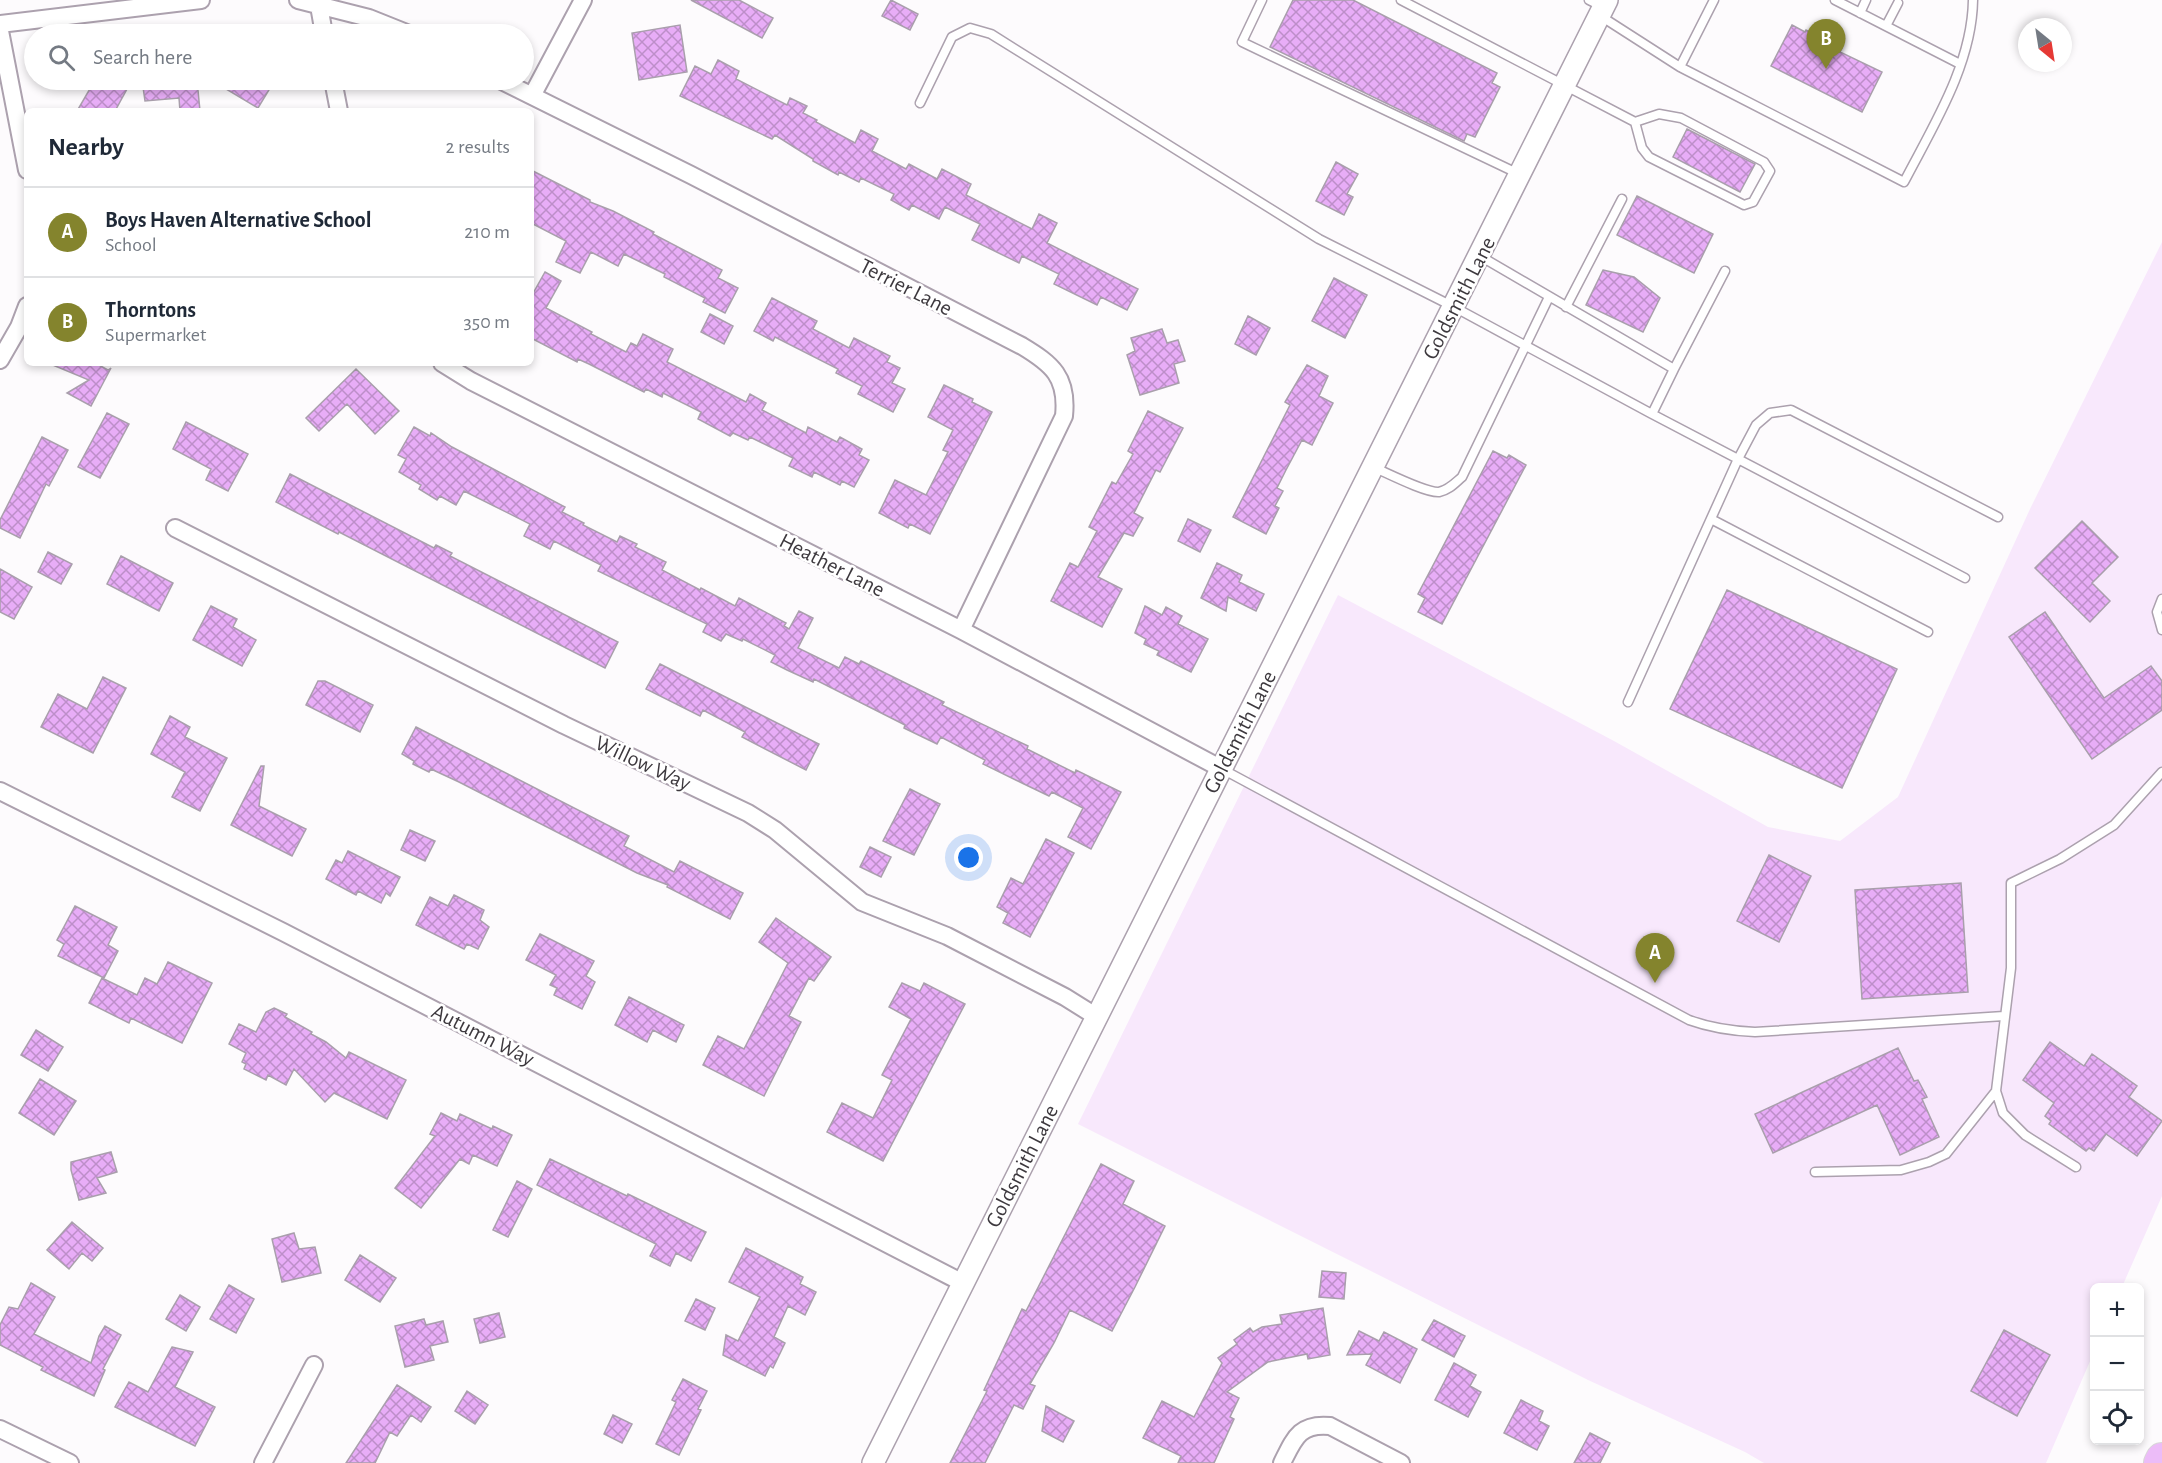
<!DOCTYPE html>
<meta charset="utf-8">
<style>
:root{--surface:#fff;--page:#f2f2f3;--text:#1f2937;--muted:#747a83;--line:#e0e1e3;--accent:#84842d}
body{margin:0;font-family:"Alegreya Sans",sans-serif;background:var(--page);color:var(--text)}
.controls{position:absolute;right:18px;bottom:18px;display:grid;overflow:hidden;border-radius:9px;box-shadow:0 3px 9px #0003}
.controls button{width:54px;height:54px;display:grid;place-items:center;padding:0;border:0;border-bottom:2px solid var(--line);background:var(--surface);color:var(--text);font:30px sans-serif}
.compass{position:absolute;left:2018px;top:18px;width:54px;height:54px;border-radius:50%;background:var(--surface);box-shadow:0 3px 9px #0003;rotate:150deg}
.you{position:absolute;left:969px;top:858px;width:21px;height:21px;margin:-15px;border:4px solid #fff;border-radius:50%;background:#1a73e8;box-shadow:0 0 0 9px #1a73e833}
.badge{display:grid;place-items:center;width:39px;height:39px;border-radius:50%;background:var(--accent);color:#fff;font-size:20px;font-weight:700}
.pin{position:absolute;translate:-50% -50px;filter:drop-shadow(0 2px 3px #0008)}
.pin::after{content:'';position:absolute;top:32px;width:21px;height:18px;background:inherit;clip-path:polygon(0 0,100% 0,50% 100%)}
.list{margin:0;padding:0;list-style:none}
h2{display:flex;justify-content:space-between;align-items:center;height:78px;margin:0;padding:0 24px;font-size:26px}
h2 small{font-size:20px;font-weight:400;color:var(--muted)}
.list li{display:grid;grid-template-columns:39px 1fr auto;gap:18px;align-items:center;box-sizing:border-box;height:90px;padding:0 24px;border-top:2px solid var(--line)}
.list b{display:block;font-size:22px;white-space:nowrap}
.list p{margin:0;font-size:20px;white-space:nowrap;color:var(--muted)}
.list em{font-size:20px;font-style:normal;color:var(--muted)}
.icon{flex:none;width:33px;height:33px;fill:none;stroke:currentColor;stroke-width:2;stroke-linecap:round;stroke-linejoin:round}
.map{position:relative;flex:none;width:2162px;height:1463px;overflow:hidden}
.search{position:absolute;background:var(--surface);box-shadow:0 3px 9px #0003;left:24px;top:24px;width:510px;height:66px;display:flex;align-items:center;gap:15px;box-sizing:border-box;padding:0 21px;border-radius:33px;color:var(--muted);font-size:22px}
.panel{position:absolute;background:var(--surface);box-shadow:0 3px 9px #0003;left:24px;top:108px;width:510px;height:258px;border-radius:9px}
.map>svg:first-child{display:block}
.built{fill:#f8e8fc}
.building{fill:url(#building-cross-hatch);stroke:#a99fac;stroke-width:1.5}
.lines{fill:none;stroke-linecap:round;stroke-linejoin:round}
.service-casing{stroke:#aca1ae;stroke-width:11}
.minor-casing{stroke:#aca1ae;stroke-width:20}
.tertiary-casing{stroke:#aca1ae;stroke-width:24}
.motorway-casing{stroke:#d8d7d8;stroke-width:34}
.service{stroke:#fff;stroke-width:8}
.minor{stroke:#fff;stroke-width:16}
.tertiary{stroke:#fff;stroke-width:21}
.motorway{stroke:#ecbcf8;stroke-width:32}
.labels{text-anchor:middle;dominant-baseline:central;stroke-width:5;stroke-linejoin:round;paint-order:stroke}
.street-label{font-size:22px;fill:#3d393e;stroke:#fff}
</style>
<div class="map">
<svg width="2162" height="1463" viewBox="0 0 2162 1463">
<defs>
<pattern id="building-cross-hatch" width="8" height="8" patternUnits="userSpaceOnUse" patternTransform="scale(1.5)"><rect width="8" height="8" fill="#e8adf7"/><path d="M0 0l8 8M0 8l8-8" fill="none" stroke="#bd8ec9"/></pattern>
</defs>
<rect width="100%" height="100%" fill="#fdfbfd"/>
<path class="built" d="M2162,242v954l-40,91 -28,1v64l-48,111h-282l-19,-11 -157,-72 -510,-256 260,-529 276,146 154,86 72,14 58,-44 132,-288z"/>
<path class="building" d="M691,0h48l34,18 -11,20z
M891,0l27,14 -8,16 -28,-14z
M1293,0h60l144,73 -5,10 8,4 -25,50 -8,-3 -3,7 -194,-94z
M680,25l7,47 -48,8 -7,-47z
M1792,25l13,7 1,-2 36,18 -2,4 42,20 -20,40 -91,-46z
M718,60l21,11 -3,8 51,26 3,-7 17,8 -4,7 14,7 -1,2 39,21 6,-13 17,9 -6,12 34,18 3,-5 28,15 5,-10 29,15 -5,11 66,34 7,-15 18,9 -10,20 91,46 -11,21 -26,-13 -4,8 -43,-21 5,-10 -37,-18 -3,7 -47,-23 8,-16 -35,-17 -6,12 -27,-14 -3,5 -18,-10 3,-6 -33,-16 -2,4 -20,-10 -1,3 -25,-14v-2l-38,-24 -3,4 -92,-43 15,-30 16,8z
M95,80h16l16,9 -12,22h-38z
M142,80h55l3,31h-20l-1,-13 -34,3z
M211,80h64l-17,28z
M1687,129l68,35 -15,28 -67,-35z
M1336,162l22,12 -11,20 6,3 -9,18 -28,-14z
M531,170l51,26 8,4v2l23,9 41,21 -1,2 69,36 -4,8 20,10 -13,25 -22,-11 2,-4 -41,-21 1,-3 -41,-20 -6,12 -27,-14 -11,21 -24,-11 10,-21 -35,-18z
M1637,196l76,38 -19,39 -77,-38z
M1603,270l31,7 26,21 -17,34 -57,-27z
M545,272l16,9 -15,27 46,24 -1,2 35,18 5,-9 6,3 6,-12 30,15 -6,13 79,40 4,-8 16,9 -4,7 44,23 2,-6 29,15 3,-5 22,12 -3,6 10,5 -15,27 -12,-6 -2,4 -26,-13 -2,5 -23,-11 4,-8 -43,-21 -2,3 -15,-7 -3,3 -32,-17 3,-7 -38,-19 -1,4 -16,-8 -2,3 -55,-28 -11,-5 -1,3 -46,-24v-41z
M1334,278l33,17 -22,43 -33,-17z
M772,298l45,23 -4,8 36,19 5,-10 36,18 -3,6 13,6 -8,15 13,6 -12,23 -35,-18 4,-8 -26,-13 2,-4 -63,-32 -2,4 -19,-10z
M710,314l23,12 -9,18 -23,-12z
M1248,316l22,12 -14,27 -21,-11z
M1162,329l5,14 11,-3 7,21 -11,3 5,19 -39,12 -13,-40 8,-4 -4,-13z
M48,363h47l13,7 3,-2 -20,38 -24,-13 22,-13z
M1307,365l21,11 -9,20 14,7 -21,42 -10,-5 -16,30 -9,18 6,3 -8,15 4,2 -13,26 -33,-17 57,-112 -5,-3z
M356,369l43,42 -24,23 -28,-30 -28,27 -13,-13z
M944,385l29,14 -1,3 20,10 -62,122 -20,-10 -2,4 -29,-15 16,-33 31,15 22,-43 -5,-2 10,-20 -25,-13z
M1148,411l35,17 -23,44 -4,-2 -22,43 9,5 -10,18 -9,-3 -26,44 24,12 -20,38 -51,-26 19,-38 8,4 19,-36 -8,-4 23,-45 4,2 17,-30 -5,-3z
M107,413l22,11 -29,54 -22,-11z
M186,422l62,32 -20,37 -22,-11 5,-11 -38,-20z
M414,427l16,9 1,-3 21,14 113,60 -3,5 22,11 -1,2 34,17 3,-6 17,8 -2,3 31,15 -4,8 38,20 1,-2 34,18 4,-8 47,25 -2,3 5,3 10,-18 14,7 -15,30 41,20 6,-11 14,7 2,-3 83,41 -2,3 86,41 -1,3 48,24 1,-3 45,22 -30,57 -23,-12 15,-29 -31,-16 -3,4 -25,-12 -41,-20 2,-4 -44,-23 -4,7 -33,-16 1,-3 -91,-46 -1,3 -26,-12 -16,-8 4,-7 -32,-16 -1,2 -16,-7 -5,7 -18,-9 4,-8 -109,-53 3,-6 -47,-24 -4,8 -26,-13 6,-12 -66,-33 -8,14 -16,-9 -3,4 -18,-11 2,-4 -22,-13 7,-13 -8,-4z
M42,437l26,13 -19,36 -3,-2 -26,54 -20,-10v-8z
M1493,451l14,7 2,-3 17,10 -84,159 -24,-12 7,-14 -7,-4z
M290,474l144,74 2,-3 16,8 -2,3 168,86 -13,26 -266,-136 -1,2 -62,-32z
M1188,519l23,11 -11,22 -22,-11z
M2082,521l36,36 -26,26 18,18 -20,21 -55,-54z
M48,552l24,12 -11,20 -23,-12z
M121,556l52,27 -14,28 -52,-27z
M1217,563l25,12 -3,7 25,12 -8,17 -28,-14 -2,14 -25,-13z
M0,569l32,18 -18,32 -14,-7z
M1727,590l170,79 -55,119 -172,-79z
M211,606l26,13 -4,8 23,13 -14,26 -49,-26z
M1145,606l17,9 4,-8 16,9 -4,8 30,15 -17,33 -34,-17 2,-4 -15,-7 2,-5 -11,-6z
M2045,612l59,86 47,-32 11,15v29l-70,49 -83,-122z
M660,664l159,80 -13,26 -64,-33 3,-5 -42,-22 -3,6 -54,-27z
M103,677l23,11 -33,65 -52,-26 17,-33 29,15z
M318,681h7l48,24 -13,27 -54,-27z
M170,716l20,11 -5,10 42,21 -27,53 -28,-14 13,-25 -34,-18z
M416,727l213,109 -5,10 50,26 6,-11 63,32 -13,26 -63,-32 1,-2 -31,-12 -178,-91 -28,-13 -2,3 -16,-8 1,-3 -12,-7z
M261,766h3l-5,40 47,23 -14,27 -61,-31z
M910,789l30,15 -26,51 -31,-14z
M410,830l25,11 -10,20 -24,-11z
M1046,839l28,14 -44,84 -27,-14 5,-10 -11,-6 14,-29 12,6z
M870,847l21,10 -10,20 -21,-10z
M348,851l52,26 -10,19 -4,-3 -5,10 -23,-12 -2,4 -30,-16 10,-19 6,3z
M1769,855l42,21 -32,66 -42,-21z
M1961,883l7,109 -106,7 -7,-109z
M454,895l30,15 -4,10 9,7 -11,22 -11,-5 -3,5 -48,-24 14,-28 18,9z
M75,906l42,21 -9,18 10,6 -14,27 -46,-22 6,-12 -7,-4z
M776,918l55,39 -17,24 -5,-3 -20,38 12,6 -37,74 -61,-31 15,-29 26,13 44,-86 -29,-21z
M540,934l54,27 -8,15 9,6 -13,27 -28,-14 3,-7 -7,-3 6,-10 -30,-15z
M168,962l44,21 -30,60 -51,-25 -2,5 -40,-20 13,-25 35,17 8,-17 12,6z
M902,983l18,8 4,-8 41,21 -82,157 -56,-29 15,-29 31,15 19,-38 -10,-5 29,-56 -22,-12z
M629,997l55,28 -8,17 -23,-12 -6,12 -32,-17z
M274,1008l13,6 -2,3 27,15 -1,2 15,8 20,16 3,-6 57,28 -19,39 -53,-26 -9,9 -31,-33 -8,16 -18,-10 -2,5 -22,-11 2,-5 -4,-2 4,-9 -17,-9 10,-20 17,8 10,-20z
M36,1030l27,17 -15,24 -27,-16z
M2050,1042l34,24 8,-12 45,32 -8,11 33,24 -25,35 -31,-22 -12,17 -5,-3 -3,3 -37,-27 2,-3 -6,-5 9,-13 -31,-23z
M1898,1048l16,33 4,-1 9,17 -5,2 17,38 -39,18 -23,-50 -104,48 -18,-39z
M40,1079l36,22 -22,34 -35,-22z
M441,1113l16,8 3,-7 32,15 1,-3 19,9 -15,31 -24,-11 -4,9 -9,-5 -39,49 -26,-20 40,-52 -5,-2z
M111,1152l6,20 -20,6 9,15 -27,7 -8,-30v-8z
M550,1159l77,37 1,-2 78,38 -15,29 -15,-8 -6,13 -20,-10 6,-12 -119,-59z
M1101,1164l33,17 -11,23 42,22 -30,61 -23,44 -42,-21 -16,33 -24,41 5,2 -12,23 -9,-4 -29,58h-35l37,-72 -3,-1 38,-81 4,2z
M517,1181l15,8 -24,48 -15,-7z
M72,1222l31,26 -11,13 -10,-8 -13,16 -22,-19z
M294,1233l5,16 16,-2 6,26 -39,9 -10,-43z
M746,1248l57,29 -3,7 16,8 -11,23 -17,-9 -14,31 11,6 -12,25 -3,-2 -5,10 -42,-21 3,-20 12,6 22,-44 -31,-15z
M360,1255l36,23 -16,24 -35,-22z
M1322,1271l24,2 -2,26 -25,-2z
M31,1283l24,14 -21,37 57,29 8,-27 6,-10 16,9 -18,34 2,1 -11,26 -53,-26 2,-3 -43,-22v-20l9,-18 9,2z
M229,1285l25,14 -18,34 -26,-14z
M180,1295l20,12 -14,24 -20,-12z
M696,1299l19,9 -10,22 -20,-9z
M1323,1308l7,47 -22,4 -1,-5 -39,8 -41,30 12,6 -9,19 4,2 -20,44h-36l3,-7 -38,-18 19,-37 32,16 28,-54 -4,-5 19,-14 -3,-4 16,-12 3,4 9,-5 20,-3 -2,-9z
M499,1313l6,24 -25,6 -6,-24z
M424,1319l2,6 17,-4 5,21 -18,4 4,14 -29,7 -10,-41z
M1434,1320l31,16 -11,21 -32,-17z
M2004,1330l46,25 -33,61 -46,-25z
M1359,1331l20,10 5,-9 33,17 -17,34 -34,-18 6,-11 -25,1z
M172,1347l21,5 -18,35 40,20 -20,39 -80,-39 14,-25 19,10z
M1454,1363l22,12 -6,11 11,6 -13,25 -33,-17z
M683,1379l24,12 -9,18 3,1 -22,45 -23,-11 20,-42 -4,-2z
M397,1385l34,22 -10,15 -10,-7 -14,21 -7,-4 -15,31h-29z
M467,1391l21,14 -13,19 -20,-13z
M1521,1400l22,11 -4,10 10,5 -12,24 -33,-17z
M1046,1406l28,15 -11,21 -21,-11z
M613,1415l19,9 -10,19 -18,-9z
M1590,1433l20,10 -10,20h-26z"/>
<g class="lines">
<defs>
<path id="service" d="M1262,0l-20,42 277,132
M1401,0l234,122 24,-8 22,4 83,44 6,9 -17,31 -9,3 -95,-48 -7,-9 -7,-26
M1589,0l14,7
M1714,0l-34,67 224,115c29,-56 68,-117 69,-182
M1835,0l125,64
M1860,13l6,-13
M1599,15l81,52
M1886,26l12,-23
M920,103l32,-66 18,-9 21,6 328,205 135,68 198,107 22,-45
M1480,256l194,113 51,-98
M1566,307l56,-108
M1652,414l313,164
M1373,467c14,6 53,26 66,25 10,-2 16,-9 23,-15l87,-180
M1711,519l217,113
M2162,599l-5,13 5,18
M1628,702l110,-243 18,-34 14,-12 21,-3 207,107
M1222,769l467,251c22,8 43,11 66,12l249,-16
M2076,1167l-51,-32 -22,-22 -7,-22 15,-123v-85l49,-24 54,-34 48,-53
M1815,1172l86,-2 28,-8 17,-8 50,-63"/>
<path id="minor" d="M298,0l71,18 40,16
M318,0l6,34
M0,24l201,-24
M0,31l27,139
M333,80l6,31
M500,80l191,95 331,171c30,18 46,31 42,70l-103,214
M533,94l50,-94
M0,360l19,-33 8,-21
M442,363l29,18 490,249 261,139
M175,528l389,197 184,88 27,17 87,72 85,34 118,61 32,20
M0,791l283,141 680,351
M0,1429l70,34
M263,1463l51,-98
M1282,1463c12,-24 17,-40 48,-37l71,37"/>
<path id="tertiary" d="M873,1463l734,-1463"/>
<path id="motorway" d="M2160,1463l2,-4"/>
</defs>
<use href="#service" class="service-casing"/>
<use href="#minor" class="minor-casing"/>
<use href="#tertiary" class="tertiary-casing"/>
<use href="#motorway" class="motorway-casing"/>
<use href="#service" class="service"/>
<use href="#minor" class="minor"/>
<use href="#tertiary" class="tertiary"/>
<use href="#motorway" class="motorway"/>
</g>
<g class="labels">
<g class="street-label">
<text transform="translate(906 287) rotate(27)">Terrier Lane</text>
<text transform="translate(1459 298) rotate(-63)">Goldsmith Lane</text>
<text transform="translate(832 565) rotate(27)">Heather Lane</text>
<text transform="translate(1240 732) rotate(-63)">Goldsmith Lane</text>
<text transform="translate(643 763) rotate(25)">Willow Way</text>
<text transform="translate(483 1035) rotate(27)">Autumn Way</text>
<text transform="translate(1022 1166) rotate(-63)">Goldsmith Lane</text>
</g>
</g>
</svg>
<div class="controls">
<button>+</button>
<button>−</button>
<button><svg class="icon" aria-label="locate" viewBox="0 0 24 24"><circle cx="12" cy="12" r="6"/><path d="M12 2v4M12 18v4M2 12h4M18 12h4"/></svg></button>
</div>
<svg class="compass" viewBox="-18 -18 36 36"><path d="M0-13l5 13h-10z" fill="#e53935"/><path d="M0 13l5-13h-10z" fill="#747a83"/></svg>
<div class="you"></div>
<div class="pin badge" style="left:1655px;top:983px">A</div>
<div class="pin badge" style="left:1826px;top:69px">B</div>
<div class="search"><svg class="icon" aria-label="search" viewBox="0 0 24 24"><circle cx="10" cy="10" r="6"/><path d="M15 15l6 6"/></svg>Search here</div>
<section class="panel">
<h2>Nearby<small>2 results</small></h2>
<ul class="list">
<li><span class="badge">A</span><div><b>Boys Haven Alternative School</b><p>School</p></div><em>210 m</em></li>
<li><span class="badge">B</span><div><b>Thorntons</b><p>Supermarket</p></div><em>350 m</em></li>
</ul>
</section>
</div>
